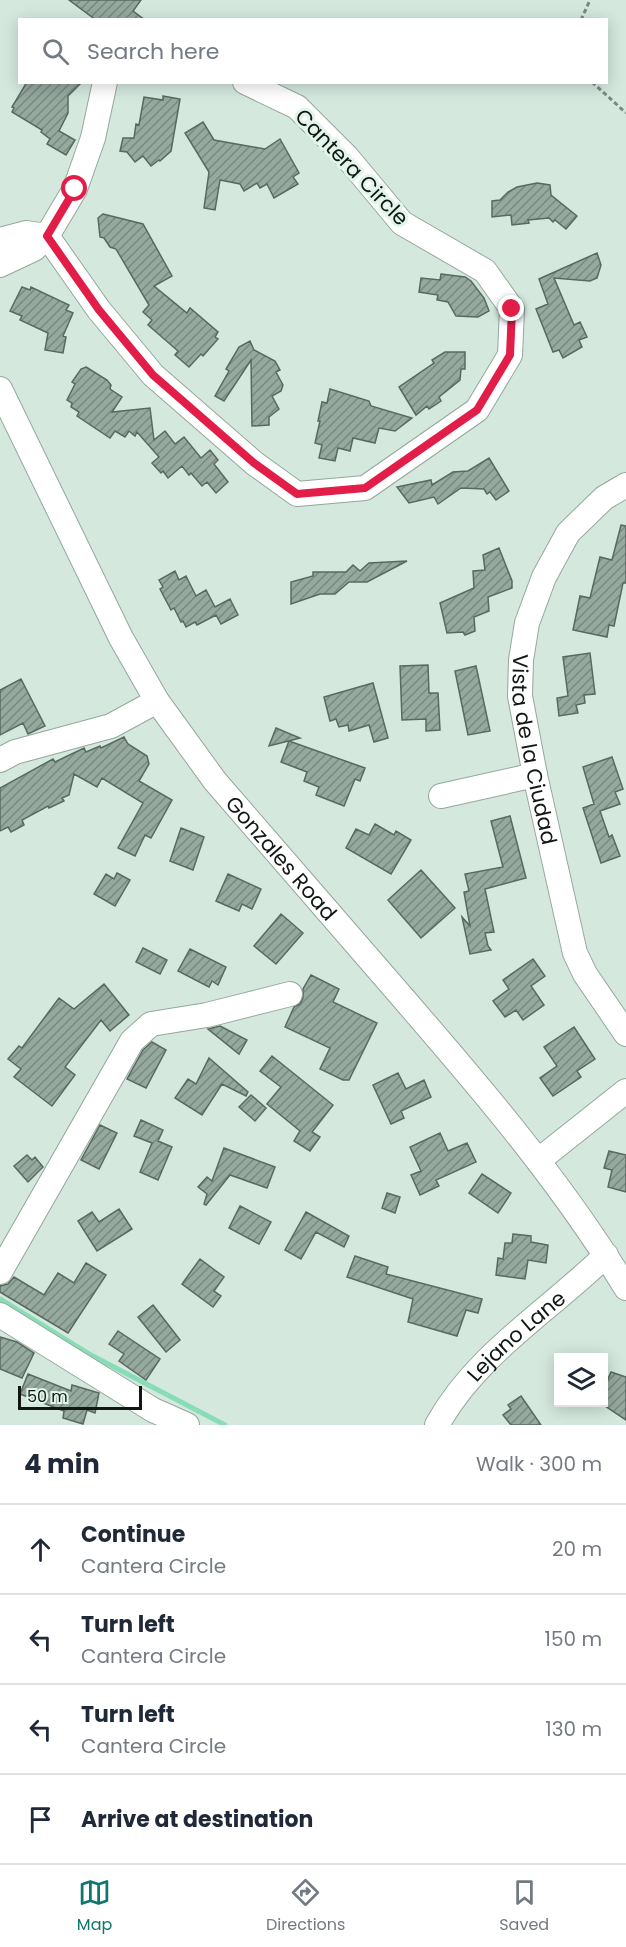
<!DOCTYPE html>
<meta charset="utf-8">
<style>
:root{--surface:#fff;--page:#f6f6f7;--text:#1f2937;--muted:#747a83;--line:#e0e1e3;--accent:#0f766e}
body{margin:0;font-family:Poppins,sans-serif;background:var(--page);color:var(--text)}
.controls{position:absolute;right:18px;bottom:18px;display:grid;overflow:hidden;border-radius:0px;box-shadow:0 3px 15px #0003}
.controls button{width:54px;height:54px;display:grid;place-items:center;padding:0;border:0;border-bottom:2px solid var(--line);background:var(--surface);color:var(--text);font:30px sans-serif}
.scale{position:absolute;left:18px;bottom:15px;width:124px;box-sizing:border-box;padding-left:6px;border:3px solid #111814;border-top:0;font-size:16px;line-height:21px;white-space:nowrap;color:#111814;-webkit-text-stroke:4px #e1f5eb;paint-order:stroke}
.stop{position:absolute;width:18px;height:18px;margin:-14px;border:4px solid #e11d48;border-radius:50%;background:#fff}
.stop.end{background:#e11d48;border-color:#fff;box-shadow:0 2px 6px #0008}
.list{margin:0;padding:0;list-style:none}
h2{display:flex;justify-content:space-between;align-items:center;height:78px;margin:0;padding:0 24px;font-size:26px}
h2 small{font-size:20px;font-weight:400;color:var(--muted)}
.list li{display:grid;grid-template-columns:39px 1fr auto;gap:18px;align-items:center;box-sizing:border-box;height:90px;padding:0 24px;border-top:2px solid var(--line)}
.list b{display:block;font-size:22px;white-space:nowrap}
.list p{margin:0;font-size:20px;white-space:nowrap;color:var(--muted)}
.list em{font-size:20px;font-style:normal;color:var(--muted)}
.icon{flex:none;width:33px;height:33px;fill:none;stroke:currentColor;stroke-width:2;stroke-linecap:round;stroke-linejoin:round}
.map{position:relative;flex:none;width:626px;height:1425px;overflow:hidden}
.search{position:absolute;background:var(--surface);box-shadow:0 3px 15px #0003;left:18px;right:18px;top:18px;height:66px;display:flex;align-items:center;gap:15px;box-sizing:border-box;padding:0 21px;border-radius:0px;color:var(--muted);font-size:22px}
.sheet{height:438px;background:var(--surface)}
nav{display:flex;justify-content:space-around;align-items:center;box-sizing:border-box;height:84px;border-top:2px solid var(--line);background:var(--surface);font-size:16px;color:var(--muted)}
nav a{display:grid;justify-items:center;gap:3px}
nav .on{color:var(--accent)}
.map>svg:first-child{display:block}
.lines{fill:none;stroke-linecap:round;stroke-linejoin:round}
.stream{stroke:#88ddb7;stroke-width:5}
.building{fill:url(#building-hatch);stroke:#586961;stroke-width:1.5}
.minor-casing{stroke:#94a79e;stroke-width:26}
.path{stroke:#7b8982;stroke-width:3;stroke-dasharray:4.5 3;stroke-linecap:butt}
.minor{stroke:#fff;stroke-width:24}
.route{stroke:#e11d48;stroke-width:8}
.labels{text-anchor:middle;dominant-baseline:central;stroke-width:6;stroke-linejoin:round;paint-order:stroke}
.street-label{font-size:21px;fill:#111814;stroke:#e1f5eb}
</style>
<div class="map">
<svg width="626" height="1425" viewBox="0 0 626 1425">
<defs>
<pattern id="building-hatch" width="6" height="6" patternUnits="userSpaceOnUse" patternTransform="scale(1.5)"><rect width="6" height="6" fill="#96a99f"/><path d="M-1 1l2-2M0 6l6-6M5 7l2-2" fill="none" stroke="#798980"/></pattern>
</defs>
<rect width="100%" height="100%" fill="#d4e8de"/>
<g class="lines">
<path class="stream" d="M0,1299l89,55 136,71"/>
</g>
<path class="building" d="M69,0h72l-8,11 12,9h-49z
M27,82h55l-14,14v17l-9,18 16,9 -9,15 -19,-11 3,-5 -9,-7 1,-2 -30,-18 2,-4 -2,-1z
M163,96l17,3 -9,52 -11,10 -1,-1 -8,6 -8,-10 -8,6 -8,-10 -7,-1 3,-13h11l2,-14 3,1 5,-28 19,3z
M203,122l11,18 51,9 15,-10 19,34 -6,4 5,7 -24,14 -7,-14 -7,4 -3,-5 -13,8 -4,-7 -20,-4 -5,30 -11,-2 5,-36 -24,-39z
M537,183l13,2 1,10 26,21 -11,13 -11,-9 -2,2 -4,-4 -21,2 1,3 -17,2 -1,-10 -19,2v-16l8,-1 8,-8 9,-5z
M103,214l40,10 29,52 -18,10 33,27 3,-5 28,24 -3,5 3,2 -15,17 -2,-2 -12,13 -14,-12 3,-4 -30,-26 4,-5 -9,-8 6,-7 -33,-56 -6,-2 -6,-9 -4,-1 -2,-19z
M597,253l4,12 -4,13 -7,3 -36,-3 20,47 6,-3 7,15 -8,3 3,7 -19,11 -4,-8 -6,2 -17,-43 12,-5 -9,-25z
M441,274l24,3 6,4 13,17 5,13 -11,6 -22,-1 -8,-14 -11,-2 1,-5 -19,-3 2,-14 19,2z
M22,287l8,3 1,-3 38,18 -3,5 7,3 -10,23 3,1 -3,16 -18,-3 3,-17 -28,-13 2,-4 -12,-5z
M250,341l4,9 21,11 5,9 -4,2 7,13 -2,6 -9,5 7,13 -10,8v8l-17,1 -1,-66 -27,41 -9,-5 14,-25 -3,-2 13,-22z
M445,352h20v17h-4l-1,11 -21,17 2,4 -12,8 -2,-3 -11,9 -17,-28 35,-24 -2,-3z
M86,367l21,13 4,5 -1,4 12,8 -10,15 38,-4 4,32 11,-9 10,13 9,-7 17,21 9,-8 8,10 -4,4 14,18 -12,11 -9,-11 -5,4 -11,-13 -2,2 -7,-9 -14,12 -5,-7 -2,2 -9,-10 7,-6 -22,-25 -2,4 -6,-5 -4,6 -10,-6 -5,7 -33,-22 2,-4 -8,-5 1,-4 -5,-3 8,-16 -3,-2 9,-13z
M330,389l39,12 2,5 41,12 -17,13 -16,-3 -4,15 -22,-5 -3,13 -12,-3 -3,13 -16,-3 3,-13 -7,-2 5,-22h-2l4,-19 5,1z
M489,458l20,33 -13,9 -6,-8 -3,2 -3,-5 -23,-1 -23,16 -4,-7 -25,6 -12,-16 34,-7 1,5 21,-13 15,-1z
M621,525l5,1v57h-3l-9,43 -5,-1 -2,12 -34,-7 7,-34 10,2 10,-41 12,3z
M499,548l13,33v7l-24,9 1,14 -15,6 1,14 -10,4 -2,-3 -16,1 -7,-30 34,-15 -1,-17 12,-1 -2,-15z
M407,561l-40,21h-18l-14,12h-15l-29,10v-22l22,-6v-4h33l7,-7 7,6 9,-8z
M175,571l4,9 7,-4 10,20 10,-6 9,17 15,-8 8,16 -17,9 -5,-9 -19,10 -2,-3 -9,5 -3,-6 -2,1 -7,-14 -3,2 -11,-21 3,-2 -4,-7z
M590,653l5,41 -11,1 1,8 -9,2 2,8 -19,3 -2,-18 11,-2 -5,-39z
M428,665l1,28h9l2,37 -14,1v-12l-24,1 -2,-54z
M476,666l14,65 -22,4 -13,-64z
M21,679l24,47 -17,8 -5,-11 -23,12v-45z
M373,683l15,55 -14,4 -5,-17 -20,6 -1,-6 -9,2 -3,-8 -6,2 -6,-24z
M276,728l24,10 -31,8z
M124,737l4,7 19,12 2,8 -10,17 33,19 -21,38 -6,-3 -10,21 -17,-8 25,-45 -41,-25 -5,9 -23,-13 -5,21 -7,3 2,3 -15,7 -1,-2 -26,14 2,5 -13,7 -3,-5 -8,4v-43l53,-29 2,3 29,-14 2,4 14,-6 1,2z
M289,741l76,27 -5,13 -5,-2 -11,27 -28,-11 3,-8 -15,-6 3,-9 -26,-10z
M612,757l11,32 -8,3 5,12 -20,7 9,26 3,-2 8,21 -19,7 -18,-55 11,-4 -11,-37z
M510,816l16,62 -41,11 9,43 -9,1 3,13 3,4 -21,4 -8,-37 8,9 -6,-34 5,-1 -4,-17 38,-7 -12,-46z
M375,824l19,11 2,-4 15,9 -20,34 -45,-26 10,-19 13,6z
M181,828l23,9 -11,33 -23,-9z
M421,870l34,38 -34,30 -33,-38z
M117,873l13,7 -15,26 -21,-12 12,-20 8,5z
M228,874l33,15 -9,20 -10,-5 -3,7 -23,-10z
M281,914l22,19 -27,31 -22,-18z
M143,948l24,12 -7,14 -24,-12z
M190,949l36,18 -8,18 -6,-4 -3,6 -31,-16z
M533,959l12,17 -14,10 13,19 -21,15 -7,-10 -11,7 -12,-16 16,-12 -6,-9z
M311,975l28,14 -6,13 44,21 -28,57h-6l-23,-11 10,-21 -45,-21 9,-20 6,-3 3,-6v-9z
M104,984l25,31 -19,16 -9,-11 -36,47 10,8 -23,31 -38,-29 7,-8 -13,-10 11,-13 3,2 37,-50 15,11z
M220,1026l27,14 -8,14 -31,-25z
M574,1027l21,32 -18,12 4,6 -28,19 -13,-18 17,-12 -13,-19z
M152,1042l14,8 -20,38 -19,-9 16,-29z
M272,1056l61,49 -21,27 8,5 -10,14 -16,-10 6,-10 -33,-27 14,-17 -21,-16z
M209,1058l39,34 -2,4 -24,-12 -20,31 -27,-17 13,-19 8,5z
M398,1073l8,16 18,-9 7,17 -30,14 3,7 -13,6 -18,-39z
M251,1095l15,13 -11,13 -16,-14z
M141,1120l22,10 -5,11 14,6 -14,33 -18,-8 12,-29 -18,-7z
M100,1125l17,8 -18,36 -18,-9z
M440,1133l8,18 19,-8 9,19 -40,18 3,6 -19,9 -9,-20 10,-4 -11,-24z
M224,1148l51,19 -8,21 -37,-13 -24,30 -2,-1 3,-10 -9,-7 9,-10 5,4z
M609,1151l17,4v37l-18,-5 4,-17 -8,-2z
M27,1155l5,5 3,-3 8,10 -15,15 -14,-16z
M482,1174l29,19 -13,20 -29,-20z
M387,1193l13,4 -5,16 -13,-5z
M240,1206l31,16 -12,22 -30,-16z
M119,1209l13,20 -35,22 -19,-30 14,-9 7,10z
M306,1212l43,24 -5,11 -28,-15 -15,27 -16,-9z
M513,1234l18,2v6l17,3 -2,18 -18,-3 -3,19 -29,-4 2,-17 5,1 2,-16h7z
M355,1256l33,11 -2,7 96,25 -4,14 -12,-3 -9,26 -49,-14 5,-23 -66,-22z
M200,1259l24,18 -10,14 7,5 -8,11 -31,-23z
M86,1263l20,12 -38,58 -68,-41v-6l8,-2 6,-7 30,18 14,-22 16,10z
M153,1305l27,35 -14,12 -28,-35z
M118,1331l42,28 -14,21 -27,-19 5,-7 -15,-10z
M0,1337l17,5 17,11 -12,25 -22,-9z
M611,1372l15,5v43l-24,-16 5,-14 -3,-2z
M28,1374l43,17 1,-6 27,8 -4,20 -8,-3 -4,14 -20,-6 1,-7 -44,-17z
M521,1396l20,29h-30l-8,-10 8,-6 -3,-4z"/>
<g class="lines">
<defs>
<g id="minor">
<path d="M105,82l-12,56 -18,51 -28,47 52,74 54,65 101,88 43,31 68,-6 112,-78 33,-55 2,-46 -27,-38 -83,-48 -55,-66 -50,-50 -52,-25"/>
<path d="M0,240l26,-7 21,3"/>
<path d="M0,265l34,-16 13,-13"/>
<path id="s1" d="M0,389l121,249 36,63 58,80c58,67 117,135 175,202 85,98 169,195 236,305"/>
<path id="s2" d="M626,485l-22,13 -36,35 -24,44 -17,46 -6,37 -1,36 15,79 40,178 10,21 41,60"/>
<path d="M0,760l15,-8 96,-26 46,-25"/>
<path d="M441,796l94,-21"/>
<path d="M539,1160l87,-69"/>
<path d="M0,1272l132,-231 19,-17 56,-9 83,-21"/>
<path d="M0,1315l153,95 34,15"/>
<path id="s3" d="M437,1425c39,-71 112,-114 169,-170"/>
</g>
</defs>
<use href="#minor" class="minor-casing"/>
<path class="path" d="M581,20l9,-20
M592,82l34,31"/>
<use href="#minor" class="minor"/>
</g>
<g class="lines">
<path class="route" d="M75,189l-28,47 52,74 54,65 101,88 43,31 68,-6 112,-78 33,-55 2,-46"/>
</g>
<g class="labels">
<g class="street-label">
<text transform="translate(352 167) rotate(46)">Cantera Circle</text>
<text stroke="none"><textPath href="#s2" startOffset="303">Vista de la Ciudad</textPath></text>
<text stroke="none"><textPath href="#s1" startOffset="550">Gonzales Road</textPath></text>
<text stroke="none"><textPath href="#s3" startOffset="120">Lejano Lane</textPath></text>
</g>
</g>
</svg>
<div class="controls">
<button><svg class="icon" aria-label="layers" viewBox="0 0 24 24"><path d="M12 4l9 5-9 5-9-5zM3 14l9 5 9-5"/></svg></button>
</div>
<div class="scale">50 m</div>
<div class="stop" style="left:75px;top:189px"></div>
<div class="stop end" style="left:512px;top:309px"></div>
<div class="search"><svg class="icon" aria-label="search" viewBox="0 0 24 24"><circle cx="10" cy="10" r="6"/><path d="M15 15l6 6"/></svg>Search here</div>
</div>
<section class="sheet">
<h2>4 min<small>Walk · 300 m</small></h2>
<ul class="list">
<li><svg class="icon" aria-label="ahead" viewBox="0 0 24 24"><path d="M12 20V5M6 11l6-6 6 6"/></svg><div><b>Continue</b><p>Cantera Circle</p></div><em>20 m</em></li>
<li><svg class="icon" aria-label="left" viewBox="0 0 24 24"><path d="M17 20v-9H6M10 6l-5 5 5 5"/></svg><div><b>Turn left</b><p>Cantera Circle</p></div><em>150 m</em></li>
<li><svg class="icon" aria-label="left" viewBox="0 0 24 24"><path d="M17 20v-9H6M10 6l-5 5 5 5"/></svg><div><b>Turn left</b><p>Cantera Circle</p></div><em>130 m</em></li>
<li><svg class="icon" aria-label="arrive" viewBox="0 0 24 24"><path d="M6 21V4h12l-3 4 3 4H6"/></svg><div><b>Arrive at destination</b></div></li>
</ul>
</section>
<nav>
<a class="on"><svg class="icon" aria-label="map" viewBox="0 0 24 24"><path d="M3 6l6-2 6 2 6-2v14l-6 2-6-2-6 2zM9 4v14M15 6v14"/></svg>Map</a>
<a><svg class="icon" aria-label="directions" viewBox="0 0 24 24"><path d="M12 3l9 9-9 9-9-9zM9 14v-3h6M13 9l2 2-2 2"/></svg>Directions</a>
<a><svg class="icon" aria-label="saved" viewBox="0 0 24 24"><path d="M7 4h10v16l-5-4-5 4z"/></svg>Saved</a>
</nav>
